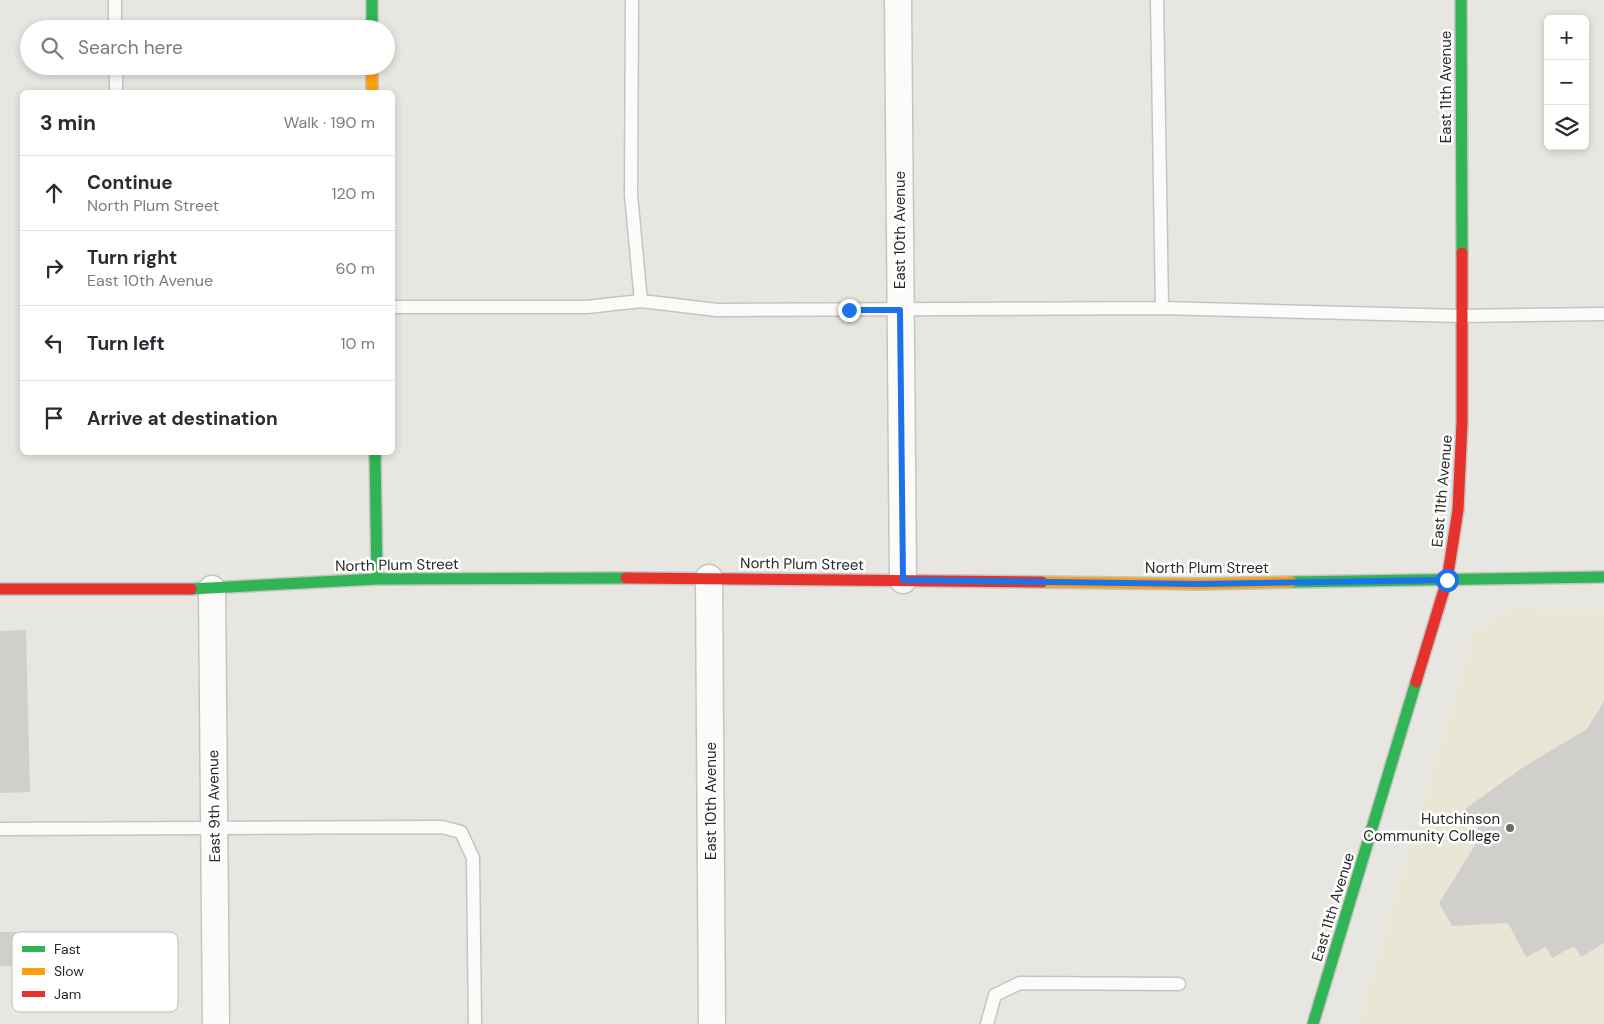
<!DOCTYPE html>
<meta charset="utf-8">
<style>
:root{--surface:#fff;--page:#f7f7f7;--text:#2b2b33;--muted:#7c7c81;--line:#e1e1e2}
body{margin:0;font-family:"DM Sans",sans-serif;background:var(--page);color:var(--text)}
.controls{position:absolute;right:15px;top:15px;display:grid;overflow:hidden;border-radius:8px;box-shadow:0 2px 8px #0003}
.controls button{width:45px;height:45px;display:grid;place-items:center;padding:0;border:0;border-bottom:1px solid var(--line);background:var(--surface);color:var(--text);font:25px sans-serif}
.stop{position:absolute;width:15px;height:15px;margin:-11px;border:4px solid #1a73e8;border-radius:50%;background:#fff}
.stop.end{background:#1a73e8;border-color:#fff;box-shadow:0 1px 5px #0008}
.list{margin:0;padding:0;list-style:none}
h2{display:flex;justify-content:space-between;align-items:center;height:65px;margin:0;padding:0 20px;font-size:21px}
h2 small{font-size:16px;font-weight:400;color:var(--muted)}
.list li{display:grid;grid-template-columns:32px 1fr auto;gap:15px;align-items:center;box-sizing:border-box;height:75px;padding:0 20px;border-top:1px solid var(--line)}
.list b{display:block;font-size:19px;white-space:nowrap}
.list p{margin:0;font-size:16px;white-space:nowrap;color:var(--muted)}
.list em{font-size:16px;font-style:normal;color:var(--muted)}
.icon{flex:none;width:28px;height:28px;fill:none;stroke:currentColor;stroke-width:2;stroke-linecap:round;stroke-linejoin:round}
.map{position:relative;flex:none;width:1604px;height:1024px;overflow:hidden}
.search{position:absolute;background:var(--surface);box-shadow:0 2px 8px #0003;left:20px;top:20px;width:375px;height:55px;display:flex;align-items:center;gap:12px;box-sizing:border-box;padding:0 18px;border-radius:28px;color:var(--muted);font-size:19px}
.panel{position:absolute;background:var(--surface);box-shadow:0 2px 8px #0003;left:20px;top:90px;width:375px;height:365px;border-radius:8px}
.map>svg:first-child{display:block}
.education{fill:#eae6d5}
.building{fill:#d0cfcb}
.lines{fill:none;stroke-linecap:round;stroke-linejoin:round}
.lane-casing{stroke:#c5c4c5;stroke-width:15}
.street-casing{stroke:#c5c4c5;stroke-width:29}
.fast-casing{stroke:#c5c4c5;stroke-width:14}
.slow-casing{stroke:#c5c4c5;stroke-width:14}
.jam-casing{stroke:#c5c4c5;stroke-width:14}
.lane{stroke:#fcfbfa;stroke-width:12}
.street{stroke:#fcfbfa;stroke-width:26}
.fast{stroke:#30b455;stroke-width:11}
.slow{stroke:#ff9f0a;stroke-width:11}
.jam{stroke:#e5322d;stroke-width:11}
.route{stroke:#1a73e8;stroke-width:6}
.poi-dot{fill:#6c6b69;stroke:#fff;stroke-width:2}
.labels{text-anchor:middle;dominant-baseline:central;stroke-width:5;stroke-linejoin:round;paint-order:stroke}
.street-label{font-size:15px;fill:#292929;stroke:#fff}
.poi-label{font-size:15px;fill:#292929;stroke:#fff;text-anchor:end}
.key{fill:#fff;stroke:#bfbfbf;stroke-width:1}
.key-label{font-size:14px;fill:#292929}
</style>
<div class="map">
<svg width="1604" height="1024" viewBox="0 0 1604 1024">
<rect width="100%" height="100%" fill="#e8e6e0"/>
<path class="education" d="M1507,609l97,1v414h-246l116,-392z"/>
<path class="building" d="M26,630l4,162 -30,1v-162z
M1604,701v242l-23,14 -7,-11 -22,12 -6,-11 -20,10 -18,-34 -56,3 -13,-23 43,-69 -17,-25 60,-43 62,-37z
M0,932h32v34h-32z"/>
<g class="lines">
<defs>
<path id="lane" d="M115,0v29
M632,0l-1,195 10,106
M1157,0l5,308
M116,66v26
M392,307h195l54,-6 76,9 445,-2 299,8 143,-2
M0,829l442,-2 19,5 12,26 2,166
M987,1024l8,-29 25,-12 159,1"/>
<path id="street" d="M898,0l5,580
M709,578l3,446
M212,589l4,435"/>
<path id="fast" d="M372,0v29
M1461,0l1,253
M375,452l2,127
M1291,582l313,-5
M191,589l186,-10 249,-1
M1313,1024l103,-342"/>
<path id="slow" d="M372,66v26
M1042,582l156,2 93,-2"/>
<path id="jam" d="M626,578l416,4
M0,589h191
M1416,682l31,-102 11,-70 4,-87v-170"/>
</defs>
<use href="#lane" class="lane-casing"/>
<use href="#street" class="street-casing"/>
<use href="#fast" class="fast-casing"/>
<use href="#slow" class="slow-casing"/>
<use href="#jam" class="jam-casing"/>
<use href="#lane" class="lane"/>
<use href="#street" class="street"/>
<use href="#fast" class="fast"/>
<use href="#slow" class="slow"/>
<use href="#jam" class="jam"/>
</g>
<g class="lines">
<path class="route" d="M849,310h51l3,270 295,4 249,-4"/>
</g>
<circle class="poi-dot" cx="1510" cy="828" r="5"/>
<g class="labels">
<g class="street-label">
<text transform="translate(1446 87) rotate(-90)">East 11th Avenue</text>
<text transform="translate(900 230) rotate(-90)">East 10th Avenue</text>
<text transform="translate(1442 491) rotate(-85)">East 11th Avenue</text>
<text transform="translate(802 564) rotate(1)">North Plum Street</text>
<text transform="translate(397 565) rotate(-1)">North Plum Street</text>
<text x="1207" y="568">North Plum Street</text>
<text transform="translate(711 801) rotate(-90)">East 10th Avenue</text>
<text transform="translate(214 806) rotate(-91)">East 9th Avenue</text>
<text transform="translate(1333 907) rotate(-73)">East 11th Avenue</text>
</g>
<g class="poi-label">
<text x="1500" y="819">Hutchinson<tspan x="1500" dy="17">Community College</tspan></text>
</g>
</g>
<rect x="12" y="932" width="166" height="80" rx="8" class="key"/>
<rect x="22" y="946" width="23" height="6" fill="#30b455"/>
<rect x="22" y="968" width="23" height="7" fill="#ff9f0a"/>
<rect x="22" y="991" width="23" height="6" fill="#e5322d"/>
<g class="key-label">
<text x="54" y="954">Fast</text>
<text x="54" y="976">Slow</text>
<text x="54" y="999">Jam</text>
</g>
</svg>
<div class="controls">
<button>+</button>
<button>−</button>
<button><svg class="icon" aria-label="layers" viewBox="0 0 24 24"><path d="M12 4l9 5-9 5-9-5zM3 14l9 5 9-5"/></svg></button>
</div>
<div class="stop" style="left:1447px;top:580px"></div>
<div class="stop end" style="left:849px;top:310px"></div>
<div class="search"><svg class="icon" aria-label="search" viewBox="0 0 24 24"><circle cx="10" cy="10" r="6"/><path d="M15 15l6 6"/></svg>Search here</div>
<section class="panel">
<h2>3 min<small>Walk · 190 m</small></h2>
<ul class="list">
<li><svg class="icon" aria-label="ahead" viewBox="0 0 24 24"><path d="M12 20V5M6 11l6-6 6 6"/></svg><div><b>Continue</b><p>North Plum Street</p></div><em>120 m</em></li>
<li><svg class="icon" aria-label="right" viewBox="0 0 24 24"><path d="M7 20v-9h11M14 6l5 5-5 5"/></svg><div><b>Turn right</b><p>East 10th Avenue</p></div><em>60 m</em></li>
<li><svg class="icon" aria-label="left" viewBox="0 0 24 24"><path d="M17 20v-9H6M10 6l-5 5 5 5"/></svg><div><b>Turn left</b></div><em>10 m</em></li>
<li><svg class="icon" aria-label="arrive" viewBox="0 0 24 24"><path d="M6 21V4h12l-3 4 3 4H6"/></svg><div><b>Arrive at destination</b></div></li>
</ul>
</section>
</div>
